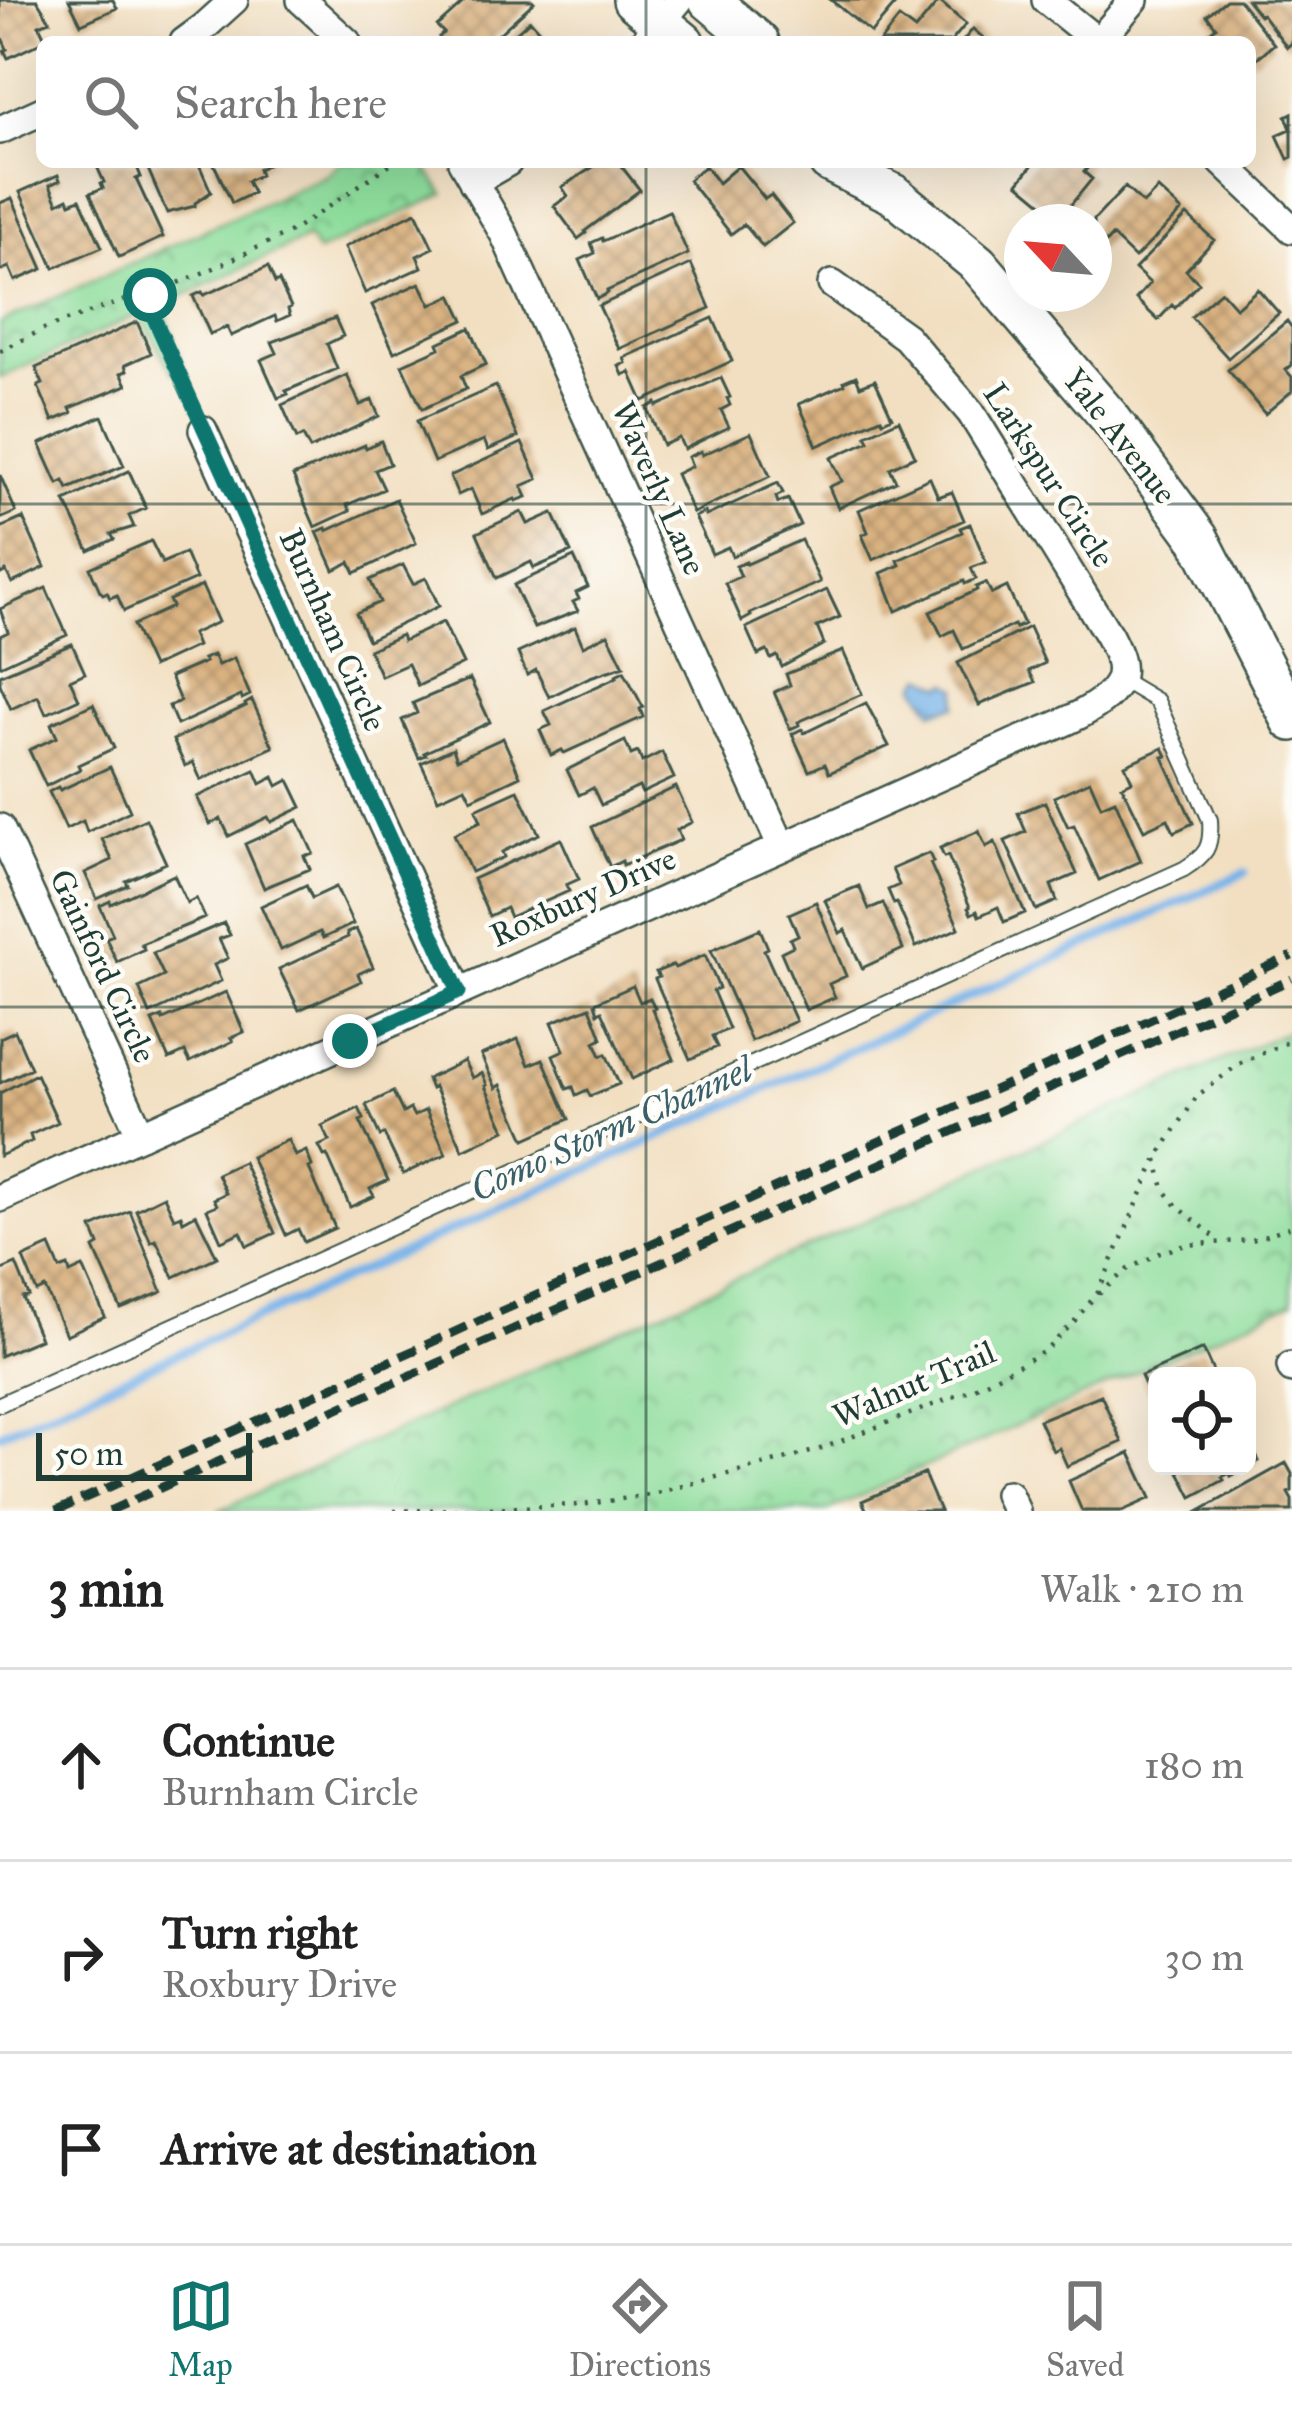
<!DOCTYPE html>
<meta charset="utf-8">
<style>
:root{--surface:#fff;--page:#f2f2f2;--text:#222;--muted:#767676;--line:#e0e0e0;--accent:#0f766e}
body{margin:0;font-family:"IM FELL Great Primer",serif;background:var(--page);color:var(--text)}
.controls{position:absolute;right:36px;bottom:36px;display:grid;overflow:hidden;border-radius:18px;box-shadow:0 12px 48px #0002}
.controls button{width:108px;height:108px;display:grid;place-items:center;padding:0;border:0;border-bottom:3px solid var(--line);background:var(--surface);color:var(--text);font:60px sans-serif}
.compass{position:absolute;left:1004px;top:204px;width:108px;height:108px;border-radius:50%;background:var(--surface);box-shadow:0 12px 48px #0002;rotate:296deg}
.scale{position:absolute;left:36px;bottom:30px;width:216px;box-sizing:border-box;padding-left:12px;border:6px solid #1f3d34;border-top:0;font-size:33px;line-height:42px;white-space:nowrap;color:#1f3d34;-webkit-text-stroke:9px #fdfcf7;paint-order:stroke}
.stop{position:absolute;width:36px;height:36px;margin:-27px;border:9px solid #0f766e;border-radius:50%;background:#fff}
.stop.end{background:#0f766e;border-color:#fff;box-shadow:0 3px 12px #0008}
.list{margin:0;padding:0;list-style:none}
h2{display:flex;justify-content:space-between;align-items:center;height:156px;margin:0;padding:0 48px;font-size:51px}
h2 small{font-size:39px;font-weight:400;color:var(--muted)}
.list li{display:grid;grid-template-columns:78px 1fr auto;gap:36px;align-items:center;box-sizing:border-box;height:192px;padding:0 48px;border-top:3px solid var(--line)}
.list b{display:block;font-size:45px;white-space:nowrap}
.list p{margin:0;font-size:39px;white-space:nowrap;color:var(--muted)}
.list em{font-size:39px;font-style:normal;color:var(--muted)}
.icon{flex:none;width:66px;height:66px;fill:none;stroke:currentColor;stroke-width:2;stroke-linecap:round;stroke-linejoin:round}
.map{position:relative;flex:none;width:1292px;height:1511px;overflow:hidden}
.search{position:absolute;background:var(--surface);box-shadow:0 12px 48px #0002;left:36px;right:36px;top:36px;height:132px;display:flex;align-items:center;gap:30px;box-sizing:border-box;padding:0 42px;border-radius:18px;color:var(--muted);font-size:45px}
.sheet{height:732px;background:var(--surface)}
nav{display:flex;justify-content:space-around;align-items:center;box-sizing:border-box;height:168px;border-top:3px solid var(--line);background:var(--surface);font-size:33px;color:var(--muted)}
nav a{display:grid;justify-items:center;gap:6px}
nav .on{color:var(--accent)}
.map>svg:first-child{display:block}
.park{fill:url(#park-crowns);stroke:#568d68;stroke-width:3}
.water{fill:url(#water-waves);stroke:#4b788e;stroke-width:3}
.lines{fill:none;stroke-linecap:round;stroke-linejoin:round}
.stream{stroke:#77b2e9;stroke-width:9}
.building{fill:url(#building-cross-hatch)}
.service-casing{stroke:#3f5549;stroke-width:18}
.minor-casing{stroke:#3f5549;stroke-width:32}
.secondary-casing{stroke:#3f5549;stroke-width:44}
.path{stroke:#3f5549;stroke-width:4.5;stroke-dasharray:3 9;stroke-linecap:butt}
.service{stroke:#fff;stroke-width:14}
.minor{stroke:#fff;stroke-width:27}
.secondary{stroke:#fff;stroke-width:39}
.rail{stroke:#1f3d34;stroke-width:9;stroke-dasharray:18 9;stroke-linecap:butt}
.route{stroke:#0f766e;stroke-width:15}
.grid{fill:none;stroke:#1f3d34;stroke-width:3;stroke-opacity:0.55}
.labels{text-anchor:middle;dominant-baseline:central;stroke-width:9;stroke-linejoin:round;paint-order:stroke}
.street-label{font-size:33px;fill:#1f3d34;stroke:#fdfcf7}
.water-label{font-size:36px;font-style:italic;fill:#39606a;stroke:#fdfcf7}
</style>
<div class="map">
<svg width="1292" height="1511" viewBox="0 0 1292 1511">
<defs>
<pattern id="park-crowns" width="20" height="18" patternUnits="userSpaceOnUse" patternTransform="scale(3)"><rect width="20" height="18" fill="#8edd9c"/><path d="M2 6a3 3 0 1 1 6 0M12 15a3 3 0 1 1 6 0" fill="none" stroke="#73b480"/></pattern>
<pattern id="water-waves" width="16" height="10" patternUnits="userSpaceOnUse" patternTransform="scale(3)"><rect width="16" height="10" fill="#77b2e9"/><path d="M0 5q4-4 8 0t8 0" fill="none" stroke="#6192be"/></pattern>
<pattern id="building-cross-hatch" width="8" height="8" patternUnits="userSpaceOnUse" patternTransform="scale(3)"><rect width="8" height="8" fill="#dab281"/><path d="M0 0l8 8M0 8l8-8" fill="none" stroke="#b0926a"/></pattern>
</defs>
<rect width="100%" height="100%" fill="#fdfcf7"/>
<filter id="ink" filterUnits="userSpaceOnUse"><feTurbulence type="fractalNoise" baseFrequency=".00833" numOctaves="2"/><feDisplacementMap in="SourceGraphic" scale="24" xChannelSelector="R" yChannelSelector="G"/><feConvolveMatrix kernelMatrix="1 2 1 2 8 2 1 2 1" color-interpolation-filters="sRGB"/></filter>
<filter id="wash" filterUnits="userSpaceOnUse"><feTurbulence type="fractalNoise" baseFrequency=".004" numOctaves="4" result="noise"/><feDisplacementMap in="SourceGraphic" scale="48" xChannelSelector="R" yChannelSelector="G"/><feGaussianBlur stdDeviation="2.7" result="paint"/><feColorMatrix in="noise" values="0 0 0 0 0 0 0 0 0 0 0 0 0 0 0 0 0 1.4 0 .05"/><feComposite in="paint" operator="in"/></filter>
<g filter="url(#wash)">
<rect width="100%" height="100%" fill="#f2dfc1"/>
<path class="park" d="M340,162h82l22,32 -127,58 -9,-14 -145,67 21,65 -11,3 -34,-59 -139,64v-55l329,-149z
M1292,1029v273l-465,209h-609z"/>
<path class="water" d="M924,676l19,10 5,-3 10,5 -2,18 -23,5 -17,-25z"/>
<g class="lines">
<path class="stream" d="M0,1434l1244,-561"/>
</g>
<g id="blocks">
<path class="building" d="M0,0h37l13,21 -11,4 7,15 -38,18 -4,-8 3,-1 -7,-16z
M69,0h44l4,8 -36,16z
M466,0h66l2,2 -44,40h-47l-4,-5 5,-4 -7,-7z
M831,0h68l-28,33z
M1226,0h13l35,44 -24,20v-22h-45l-3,-4 14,-11 -9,-12z
M1247,0h45v43l-5,4 -25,-33 -3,1z
M939,1l27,23 -15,18h-71l19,-24 16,12z
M530,20l19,22h-43z
M973,29l15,13h-26z
M1292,113v44l-4,2 -11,-24 14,-6 -5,-13z
M95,162h40l6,15 -5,2 27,58 -44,20 -29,-64 13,-5 -2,-5 3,-1z
M145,162h53l13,30 -16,11v3l-28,7z
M213,162h61l-16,7 2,6 -13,6 6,12 -21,10z
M601,162h17l22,28 -55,41 1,2 -8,6 -24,-33 14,-10 -6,-9z
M1035,162h52l3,3 -6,7 8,7 -32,39 -42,-35z
M705,166l13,17 20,-17 27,33 6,-4 22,28 -30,24 -19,-23 -13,10 -43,-54z
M58,175l2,5 -10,5 8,18 10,-5 2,5 10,-4 22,48 -48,21 -34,-76z
M1125,187l18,17 15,-15 24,22 -47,47 -23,-22 -14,15 -4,-4v-27z
M12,198l31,71 -28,12 -6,-14 -9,4v-68z
M669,211l19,43 -81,37 1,2 -11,6 -17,-39 15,-7 -4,-10 11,-5 1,3z
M416,212l17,36 -16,8 5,11 -57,26 -20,-46z
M1187,215l27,25 -28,30 13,13 -24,25 -3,-3 -14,15 -22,-21 14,-16 -15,-14z
M691,264l19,44 -91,41 -20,-43z
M268,267l7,16 4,-2 12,26 -3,2 2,6 -13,6 -2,-5 -44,20 -4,-9 -17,7 -17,-38 9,-4 2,3z
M420,283l11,22 21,-10 12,25 -70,32 -22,-47z
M1258,289l21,24 -51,45 -37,-41 30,-26 15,17z
M335,318l8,18 -16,8 10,25 -51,22 2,3 -10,4 -17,-38 16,-7 -5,-11z
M713,318l19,43 -89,40 -13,-29 -7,3 -4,-9 7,-3 -2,-5z
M1287,321l5,7v37l-6,5 6,7v14l-27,23 -37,-44z
M137,322l14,31 -26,12 2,6 -6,2 6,12 -57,23 2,5 -19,8 -15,-35 5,-2 -7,-16z
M470,328l16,36 -25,12 5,13 -44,20 -20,-44 38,-17 -2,-5z
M347,375l13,30 12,-5 7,16 -69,33 -7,-13 -6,3 -15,-34z
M856,376l4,10 15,-6 17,37 -9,4 -2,-3 -64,28 -18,-42 46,-20 -1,-3z
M721,378l9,19 -3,1 3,7 -9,5 8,17 -45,22 -5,-11 -16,7 -16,-37 9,-5 1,3z
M496,386l22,51 -30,13 -4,-10 -50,22 -17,-41z
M102,416l22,50 -56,23 -4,-8 -6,3 -18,-40z
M899,420l16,36 -25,12 6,13 -58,27 -9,-21 13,-6 -11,-23 38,-17 -3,-6z
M751,433l19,43 -77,37 -17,-39 16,-8 -4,-9 13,-6 1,4z
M381,441l9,23 -15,6 9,19 -37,16 3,6 -35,16 -22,-51 72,-31 1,3z
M522,443l16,36 -16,7 5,11 -11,4 -1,-2 -33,15 -11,-25 -13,6 -8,-19z
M129,471l17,37 -17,8 5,11 -23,7 3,5 -25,12 -24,-50z
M0,475l16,37 -16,7z
M930,478l8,19 14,-5 12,28 -91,40 -11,-25 6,-3 -9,-22z
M778,483l5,10 -7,4 2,6 10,-4 12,26 -68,31 -4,-9 -16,7 -17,-37 10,-5 1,4z
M396,499l20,44 -61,30 -5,-11 -16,8 -17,-38 9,-4 1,3z
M522,512l6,12 25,-11 18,39 -37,16 -3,-6 -34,16 -20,-45z
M23,518l22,49 -33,16 -6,-12 -5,3 -1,-3v-43z
M970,524l16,38 -15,6 5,11 -11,5 -1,-3 -68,30 -15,-38 19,-8 -2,-5 64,-28 -2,-4z
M801,540l19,42 -70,32 1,2 -9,5 -17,-38 16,-7 -5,-10 10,-4 1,2z
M151,541l11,22 23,-10 11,26 -72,32 -7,-16 -7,3 -3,-6 -4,2 -3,-3 -10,-23z
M574,557l14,30 -12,6 3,6 -6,3 5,9 -44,17 -20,-43z
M403,565l10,19 13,-6 13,28 -71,34 -12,-27 24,-11 -10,-22z
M986,583l6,11 15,-7 17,37 -8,4 -2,-3 -51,24 -9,-19 -12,6 -12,-24 47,-22 -1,-3z
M202,586l16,36 -26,12 5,12 -45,21 -19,-42 39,-18 -3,-7z
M46,588l21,47 -67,31v-30l8,-4 -8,-23z
M827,590l13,27 -23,10 7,17 -42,23 -5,-11 -6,3 -4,-8 -9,4 -12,-27z
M443,622l20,42 -45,22 -10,-22 -27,12 -12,-26 32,-15 2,6z
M575,627l8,19 25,-12 16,32 -34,11 -41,20 -13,-27 -9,5 -9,-22z
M1029,627l16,36 -16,8 6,11 -56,23 -21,-42z
M72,644l13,29 -15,7 9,19 -33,15 -8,-18 -27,13 -11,-25v-9z
M843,651l19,43 -64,28 1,3 -9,4 -16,-37 16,-7 -4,-11z
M213,655l5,10 16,-7 16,37 -8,4 -1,-3 -64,29 -8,-19 11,-5 -10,-24 35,-15 -2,-3z
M624,671l19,36 -3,2 3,8 -79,36 -2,-3 -11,5 -11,-25 11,-5 -7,-14 73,-34 -1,-2z
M470,679l20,43 -66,31 2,2 -7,3 -17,-38 15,-7 -4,-10z
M252,700l21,47 -72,33 -8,-18 -8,4 -12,-26 73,-34 -1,-2z
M866,703l23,43 -60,27 -4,-9 -16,7 -17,-37 10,-5 2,4z
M93,704l21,44 -36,17 2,4 -34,17 -17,-36 28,-13 -6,-13z
M503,738l17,38 -49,23 -6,-12 -27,12 -17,-36 32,-15 4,11z
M625,741l6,14 7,-3 4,10 20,-10 12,26 -32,15 -3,-6 -38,18 -8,-17 -14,7 -12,-25z
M1163,748l4,8 -4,1 30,66 -19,9 -6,-13 -24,11 -22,-44 10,-5 -7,-16z
M110,767l20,44 -43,21 -4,-11 -17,8 -17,-37 9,-5 2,3z
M255,770l6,14 13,-7 4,9 11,-6 13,27 -31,15 -3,-5 -39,19 -8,-17 -11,5 -13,-27z
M1090,781l11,25 14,-6 26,61 -42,19 -25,-55 -6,2 -14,-30z
M676,787l16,35 -15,8 4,10 -58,25 -1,-4 -12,6 -18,-40z
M518,790l21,44 -37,18 2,5 -33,15 -17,-38 27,-13 -5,-12z
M1045,802l32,72 -26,11 6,16 -21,9 -31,-69 21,-9 -8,-19z
M146,819l20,44 -40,18 2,4 -31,14 -12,-26 27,-13 -10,-21z
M298,820l15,33 -9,3 6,13 -46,19 -19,-44z
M979,831l7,16 9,-5 30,71 -21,9 -6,-15 -19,9 -2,-5 -6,3 -3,-6 2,-1 -22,-51 -4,1 -4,-9z
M561,839l18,40 -13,6 3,6 -59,26 -4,-9 -17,8 -16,-37z
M929,853l4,9 -3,1 29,65 -43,19 -19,-44 -3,1 -6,-14 11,-5 -7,-16z
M174,875l13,28 9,-5 9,20 -64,26 3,5 -27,13 -11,-24 7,-3 -13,-29 10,-5 1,3z
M306,885l6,13 24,-11 17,37 -30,14 -3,-6 -39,18 -20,-44z
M859,886l10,23 14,-6 20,46 -41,19 -17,-38 -5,3 -15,-33z
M816,902l30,74 -17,8 6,13 -29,13 -25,-58 12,-6 -3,-7 8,-4 -9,-21z
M224,923l6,12 -11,4 9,19 -14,7 7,16 -71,33 -11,-26 25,-12 -11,-23z
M356,929l17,38 -15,7 3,7 -62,29 -20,-41 69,-32 -1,-4z
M760,929l8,19 -4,2 32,71 -45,20 -40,-91z
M705,955l14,33 -6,3 16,38 -17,7 5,11 -27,12 -35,-80 4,-2 -3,-5 17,-7 2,3z
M633,986l7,16 10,-4 5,10 -3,1 22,50 -42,20 -30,-68 -4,2 -3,-10z
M226,992l18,40 -13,6 2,3 -43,21 -5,-10 -16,7 -17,-38 10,-4 1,3z
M590,1007l12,31 -7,4 6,14 5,-2 13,30 -29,12 -3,-6 -11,5 -3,-8 -6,2 -14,-34 11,-5 -12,-28z
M15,1031l16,37 -31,15v-45z
M518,1039l11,26 14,-6 26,60 -44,20 -24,-54 -5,3 -15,-33z
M464,1061l8,17 10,-5 5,12 -2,1 20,44 -42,20 -29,-63 -3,2 -4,-10z
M36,1074l22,48 -28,13 2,6 -32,15v-63z
M393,1092l10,21 7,-4 4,7 12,-6 20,44 -43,20 -19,-40 -4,2 -14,-31z
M359,1108l5,11 -4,2 28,59 -18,9 4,7 -24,11 -23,-52 -3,1 -5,-10 11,-5 -8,-15z
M288,1140l7,16 11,-5 6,15 -3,2 26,60 -31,14 -6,-13 -12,6 -35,-78z
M243,1162l32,71 -28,13 -6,-14 -20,9 -14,-32 10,-4 -3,-6 12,-6 -9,-19z
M164,1196l10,22 7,-3 2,6 13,-7 21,43 -43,20 -18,-37 -5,2 -15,-32z
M130,1211l32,81 -41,17 -27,-61 5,-3 -7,-17z
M50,1246l10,23 8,-3 2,7 13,-6 22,50 -39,18 -21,-47 -8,4 -14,-34z
M16,1264l13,32 -6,2 17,41 -40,17v-85z
M1203,1349l12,27h-58v37l-16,-37z
M1101,1395l21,47 -55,24 -8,-18 -6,3 -14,-31z
M1247,1437l12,24 -28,15 -1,-3 -8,4 2,3 -32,17 -16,-31h71z
M1130,1453l21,45 -29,13h-40l-13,-30z
M1286,1463l6,11v17l-4,2 4,7v11h-92z
M924,1474l16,37h-73l-5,-10z"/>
</g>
</g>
<g filter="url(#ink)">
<use href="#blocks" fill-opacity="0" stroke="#3f5549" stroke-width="3"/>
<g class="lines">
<defs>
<path id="service" d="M0,1404l1184,-535c22,-14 28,-21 26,-49l-53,-119 -37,-22"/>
<path id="minor" d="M301,0l46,42
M1046,0l52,42
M184,42l19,-14 31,-28
M644,42l35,-42
M1098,42l36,-42
M0,130l42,-19
M462,162l42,72 278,613
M1222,162l70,67
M473,182l35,-20
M203,430l256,562
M0,828l141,307
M0,1198l1010,-453c30,-14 94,-33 108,-63 7,-16 -2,-32 -9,-46l-138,-223 -65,-76 -74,-53
M1291,1366l1,3
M1008,1494l8,17"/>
<path id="secondary" d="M633,0l51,42
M709,0l50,42
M829,162l64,32 85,70 132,154 89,121 93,182"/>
</defs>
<use href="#service" class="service-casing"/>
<use href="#minor" class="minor-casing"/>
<use href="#secondary" class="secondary-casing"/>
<path class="path" d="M144,296l48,110
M0,351l44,-22 84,-30 22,-4 64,-27 79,-37 100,-69
M1157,1159l7,30 13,17 43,35
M1099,1294l29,-25 32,-16 26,-8 66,-5 40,-14
M394,1511l187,-6 68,-10 169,-45 153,-60 74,-39 28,-28 26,-32 58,-133 40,-62 42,-32 53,-24"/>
<use href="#service" class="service"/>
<use href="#minor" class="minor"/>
<use href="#secondary" class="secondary"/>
<path class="rail" d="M56,1511l1236,-555
M109,1511l1183,-532"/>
</g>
</g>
<g class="lines" filter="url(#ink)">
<path class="route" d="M150,295l-6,1 315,696 -109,49"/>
</g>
<path class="grid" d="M646,0v42M646,162v1349M0,504h1292M0,1007h1292"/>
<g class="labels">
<g class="street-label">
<text transform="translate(1120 436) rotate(52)">Yale Avenue</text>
<text transform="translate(1049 475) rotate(57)">Larkspur Circle</text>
<text transform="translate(659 488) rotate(66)">Waverly Lane</text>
<text transform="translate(333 630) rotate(66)">Burnham Circle</text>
<text transform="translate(583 897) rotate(-24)">Roxbury Drive</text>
<text transform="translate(103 966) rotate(65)">Gainford Circle</text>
<text transform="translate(914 1384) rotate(-23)">Walnut Trail</text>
</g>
<g class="water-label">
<text transform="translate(611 1129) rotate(-24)">Como Storm Channel</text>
</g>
</g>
</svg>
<div class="controls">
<button><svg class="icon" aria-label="locate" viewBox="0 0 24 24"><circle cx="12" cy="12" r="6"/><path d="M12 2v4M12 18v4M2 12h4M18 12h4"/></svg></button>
</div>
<svg class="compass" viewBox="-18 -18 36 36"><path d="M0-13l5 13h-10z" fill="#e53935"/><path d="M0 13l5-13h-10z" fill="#767676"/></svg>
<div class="scale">50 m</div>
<div class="stop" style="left:150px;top:295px"></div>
<div class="stop end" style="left:350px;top:1041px"></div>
<div class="search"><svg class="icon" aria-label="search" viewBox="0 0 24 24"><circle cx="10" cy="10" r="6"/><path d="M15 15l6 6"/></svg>Search here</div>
</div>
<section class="sheet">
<h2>3 min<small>Walk · 210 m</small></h2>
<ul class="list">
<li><svg class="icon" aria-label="ahead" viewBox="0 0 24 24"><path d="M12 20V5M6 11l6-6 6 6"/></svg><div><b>Continue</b><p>Burnham Circle</p></div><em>180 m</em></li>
<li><svg class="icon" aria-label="right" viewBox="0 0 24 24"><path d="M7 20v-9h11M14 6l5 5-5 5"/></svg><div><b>Turn right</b><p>Roxbury Drive</p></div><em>30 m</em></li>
<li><svg class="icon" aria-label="arrive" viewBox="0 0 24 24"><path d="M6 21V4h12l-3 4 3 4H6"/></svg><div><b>Arrive at destination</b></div></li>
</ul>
</section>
<nav>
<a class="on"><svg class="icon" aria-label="map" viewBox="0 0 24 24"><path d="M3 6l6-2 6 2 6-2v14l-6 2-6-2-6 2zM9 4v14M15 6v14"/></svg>Map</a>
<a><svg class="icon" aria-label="directions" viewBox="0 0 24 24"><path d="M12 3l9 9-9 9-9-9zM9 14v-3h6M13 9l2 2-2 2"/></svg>Directions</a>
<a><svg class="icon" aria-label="saved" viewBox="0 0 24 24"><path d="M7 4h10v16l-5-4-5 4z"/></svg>Saved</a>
</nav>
